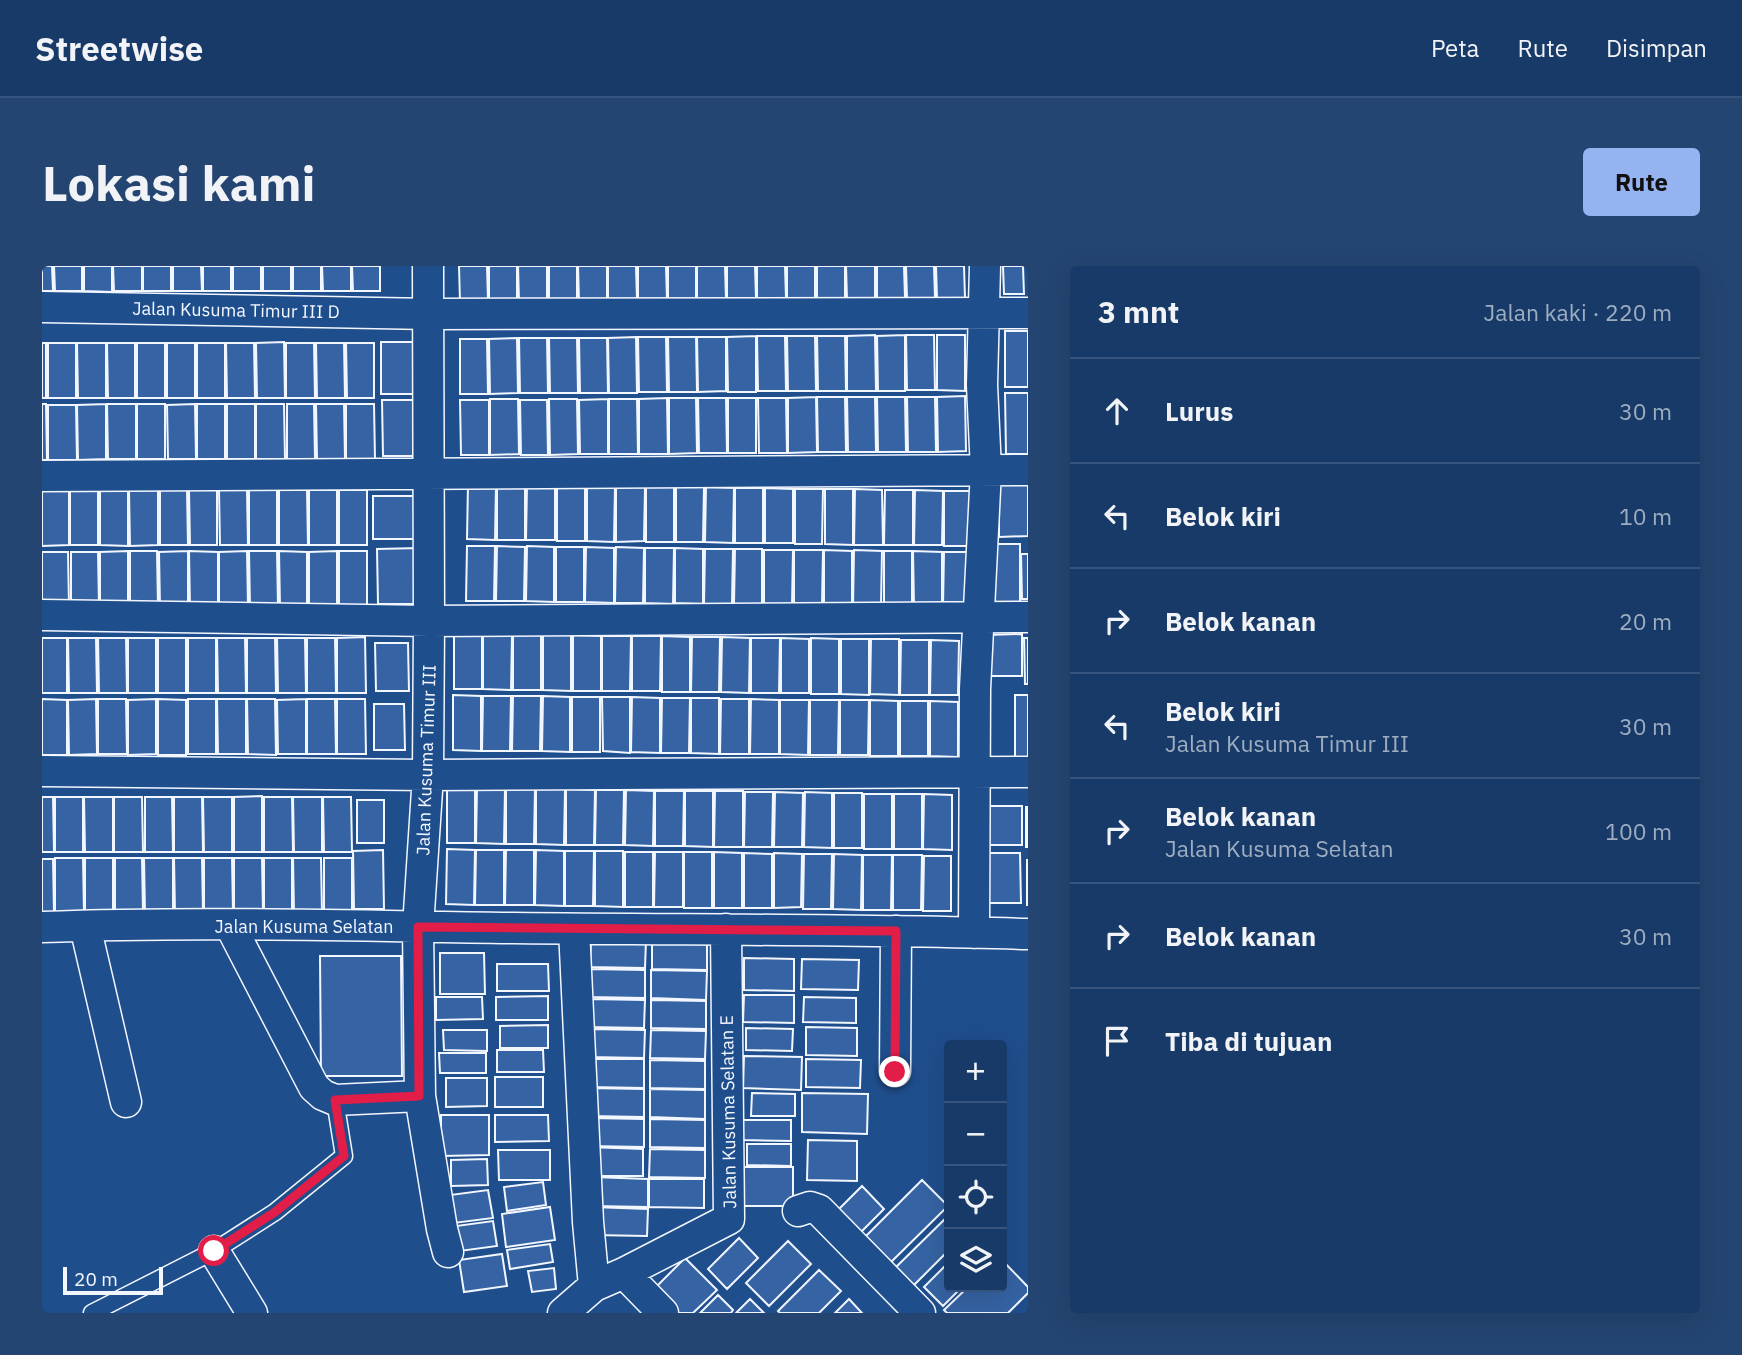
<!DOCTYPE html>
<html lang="id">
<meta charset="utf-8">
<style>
:root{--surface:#173a69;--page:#244571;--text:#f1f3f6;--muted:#9eadc0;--line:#36547d;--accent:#95b2f1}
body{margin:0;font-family:"IBM Plex Sans",sans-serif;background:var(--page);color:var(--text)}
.controls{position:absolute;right:21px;bottom:21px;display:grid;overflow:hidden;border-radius:7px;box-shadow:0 7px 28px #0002}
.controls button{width:63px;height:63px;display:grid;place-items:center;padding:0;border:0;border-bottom:2px solid var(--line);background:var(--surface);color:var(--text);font:35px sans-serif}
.scale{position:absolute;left:21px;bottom:18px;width:100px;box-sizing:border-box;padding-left:7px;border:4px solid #f2f6ff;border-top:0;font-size:19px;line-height:24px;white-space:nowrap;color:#f2f6ff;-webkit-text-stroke:5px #1f4e8c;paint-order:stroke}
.stop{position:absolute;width:21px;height:21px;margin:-16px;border:5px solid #e11d48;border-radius:50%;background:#fff}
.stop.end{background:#e11d48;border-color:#fff;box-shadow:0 2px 7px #0008}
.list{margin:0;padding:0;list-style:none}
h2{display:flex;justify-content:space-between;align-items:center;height:91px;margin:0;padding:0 28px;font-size:30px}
h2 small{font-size:23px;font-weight:400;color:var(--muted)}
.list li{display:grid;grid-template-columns:46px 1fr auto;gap:21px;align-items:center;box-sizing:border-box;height:105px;padding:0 28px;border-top:2px solid var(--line)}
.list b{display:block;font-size:26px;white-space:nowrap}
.list p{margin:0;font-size:23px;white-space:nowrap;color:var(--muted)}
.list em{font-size:23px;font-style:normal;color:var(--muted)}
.icon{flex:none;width:38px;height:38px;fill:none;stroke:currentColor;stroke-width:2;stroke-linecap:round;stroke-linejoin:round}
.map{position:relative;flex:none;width:986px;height:1047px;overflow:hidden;border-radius:7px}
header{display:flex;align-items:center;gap:42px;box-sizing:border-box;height:98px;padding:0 35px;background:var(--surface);border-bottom:2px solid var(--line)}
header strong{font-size:33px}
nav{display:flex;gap:38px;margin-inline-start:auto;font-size:24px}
.intro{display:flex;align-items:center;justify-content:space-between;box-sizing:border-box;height:168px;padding:0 42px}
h1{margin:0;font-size:49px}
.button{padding:18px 32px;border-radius:7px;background:var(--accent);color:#111;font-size:24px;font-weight:700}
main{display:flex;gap:42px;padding:0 42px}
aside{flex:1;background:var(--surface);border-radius:7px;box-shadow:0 7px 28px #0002}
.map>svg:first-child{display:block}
.building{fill:#3563a3;stroke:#f2f6ff;stroke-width:2}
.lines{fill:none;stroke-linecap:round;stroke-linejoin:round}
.service-casing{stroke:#f2f6ff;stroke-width:19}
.minor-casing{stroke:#f2f6ff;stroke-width:33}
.service{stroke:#1f4e8c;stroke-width:16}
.minor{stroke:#1f4e8c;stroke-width:30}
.route{stroke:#e11d48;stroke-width:9}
.labels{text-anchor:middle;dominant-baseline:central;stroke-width:5;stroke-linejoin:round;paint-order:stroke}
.street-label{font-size:18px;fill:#f2f6ff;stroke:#1f4e8c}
</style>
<header>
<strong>Streetwise</strong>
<nav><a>Peta</a><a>Rute</a><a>Disimpan</a></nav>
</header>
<div class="intro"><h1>Lokasi kami</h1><a class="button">Rute</a></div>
<main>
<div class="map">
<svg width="986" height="1047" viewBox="0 0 986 1047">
<rect width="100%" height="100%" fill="#1f4e8c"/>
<path class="building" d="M0,0h10l1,25h-11z
M12,0h28v25h-27z
M42,0h28v26l-28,-1z
M71,0h29v25h-28z
M101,0h28v25h-28z
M131,0h28l1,25h-29z
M161,0h28v25h-28z
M191,0h28v25h-28z
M221,0h28v25h-28z
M251,0h28v25h-28z
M280,0h29v25h-28z
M310,0h28v25h-27z
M417,0h28l1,35 -28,1z
M447,0h28v35l-28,1z
M476,0h29v35h-28z
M507,0h28v35h-28z
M536,0h29v34l-28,1z
M566,0h28l1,34 -29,1z
M596,0h28l1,34h-29z
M626,0h28v34h-28z
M655,0h28l1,34h-29z
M685,0h28l1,33 -29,1z
M715,0h28l1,33h-29z
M745,0h28v33h-28z
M775,0h28v33h-28z
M804,0h29v33h-28z
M835,0h27l1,32h-28z
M864,0h28l1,32h-28z
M894,0h28l1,32h-28z
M961,0h20l1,28h-20z
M963,65h23v56h-23z
M833,69l1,56h-29v-55z
M863,69v56h-27l-1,-55z
M864,69h28l1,55h-28z
M895,69h28v56l-28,-1z
M714,70v56h-28l-1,-55z
M715,70h28l1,55h-28z
M745,70h28l1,55h-28z
M775,70h28l1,55h-28z
M594,71l1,56h-28l-1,-55z
M596,71h28l1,55h-28z
M626,71h28l1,55h-28z
M655,71h29v54l-28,1z
M475,72l1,55 -28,1 -1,-55z
M477,72h28l1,55h-28z
M507,72h28l1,55h-28z
M537,72h28l1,55h-28z
M418,73h27l1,55h-28z
M242,76l1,56h-28l-1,-55z
M339,76h32v52h-32z
M0,77h4v55h-4z
M6,77h28v55h-28z
M35,77h29v55h-28z
M65,77h28v55h-27z
M95,77h28v55h-28z
M125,77h28v55h-28z
M155,77h28v55h-28z
M184,77h28l1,55h-28z
M244,77h28l1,55h-29z
M274,77h28l1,55h-28z
M304,77h28v55h-27z
M963,127h23v61h-22z
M923,130l1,55 -28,1 -1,-55z
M774,131l1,55 -29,1v-55z
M775,131h28l1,55h-28z
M805,131h28l1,55h-28z
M835,131h28l1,55h-28z
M865,131h28l1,55h-28z
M625,132l1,56h-29v-55z
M627,132h27l1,55 -28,1z
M656,132h28l1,55h-28z
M686,132h28v55h-28z
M716,132h28l1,55h-28z
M448,133h28l1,55 -29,1z
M507,133h28l1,55 -28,1z
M566,133v55h-28l-1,-54z
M567,133h28l1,55h-29z
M340,134h32v56h-31z
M418,134h29v55h-28z
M478,134h27l1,55h-27z
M0,138h4l1,56h-5z
M64,138v55l-28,1 -1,-55z
M65,138h29v55h-28z
M95,138h28v55h-28z
M153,138l1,55h-28l-1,-54z
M155,138h28v55h-28z
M185,138h28v55h-28z
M214,138h28l1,55h-29z
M245,138h27l1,55h-28z
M274,138h28l1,55h-28z
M304,138h28l1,55h-29z
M6,139h28l1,55h-29z
M957,215h29v55l-29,1z
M426,218l28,1 -1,55 -28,-1z
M455,219h28v55h-28z
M485,219h28v55h-29z
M515,220h28v55h-28z
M545,220h28l-1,56 -27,-1z
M574,220h29l-1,55 -28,1z
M604,220l28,1v55h-28z
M634,221h28l-1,55h-27z
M664,221l28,1 -1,55 -28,-1z
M693,222h28v55h-28z
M723,222l28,1v54h-28z
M753,223h28l-1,55h-27z
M783,223h28v56l-28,-1z
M813,223l27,1 1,55h-29z
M0,224h27v55l-27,1z
M28,224h28v55h-28z
M58,224h28v56l-28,-1z
M87,224h29v55l-28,1z
M118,224h27l1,55h-28z
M147,224h28v55h-27z
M177,224h28l1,55h-28z
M207,224h28v55h-28z
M237,224h28l1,55h-29z
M267,224h28v55h-28z
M297,224h28v55h-28z
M843,224h28v55h-29z
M873,224l28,1 -1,54h-28z
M902,225h29l-1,55h-28z
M331,230h50v43h-50z
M949,278h29v62h-29z
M425,280h28l-1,55h-28z
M455,280l28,1 -1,54h-28z
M485,280l27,1v55l-28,-1z
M514,281h28v55h-28z
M544,281l28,1v55l-29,-1z
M574,281l28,1 -1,55h-28z
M378,282v56h-42l-1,-55z
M603,282h29l-1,56 -28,-1z
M633,282l28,1v55l-28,-1z
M663,283h28l-1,55h-28z
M693,283h27v56l-28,-1z
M722,284h29l-1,55 -28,-1z
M752,284h29l-1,55h-28z
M782,284l28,1v55l-28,-1z
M812,284l28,1 -1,55h-28z
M86,285v56h-28v-55z
M88,285h27l1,56h-28z
M146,285v56l-28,-1 -1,-54z
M147,285l29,1v55h-28z
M205,285l1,55 -29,1v-55z
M207,285h28l1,55h-28z
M237,285l28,1v55h-27z
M295,285v55l-28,1v-55z
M297,285h28v55h-28z
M842,285h28v55h-28z
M871,285l29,1v55l-28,-1z
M0,286h26l1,55h-27z
M29,286h27l1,55h-28z
M902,286h28l-1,55h-28z
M979,288h7v45h-6z
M412,368h28v55h-28z
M441,368l29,1 -1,55 -28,-1z
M980,368v42h-36v-41z
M471,369h28v55h-28z
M501,369h28v56l-28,-1z
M531,369l28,1v55h-28z
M560,370h29l-1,55h-28z
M590,370h29l-1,55h-28z
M620,370l28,1v55h-28z
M323,371l1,56h-29v-55z
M650,371h28l-1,55h-28z
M680,371l28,1 -1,55 -28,-1z
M0,372h25v55h-25z
M26,372h28l1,55h-28z
M56,372h28l1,55h-28z
M86,372h28v55h-28z
M116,372h28v55h-28z
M146,372h28v55h-28z
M175,372h28l1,55h-28z
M205,372h28l1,55h-29z
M235,372h28l1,55h-28z
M265,372h28l1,55h-29z
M709,372h29l-1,55h-28z
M739,372l28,1v54h-28z
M769,372l28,1v55h-28z
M982,372h4v46h-3z
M799,373h28v56l-28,-1z
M829,373h28v56l-29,-1z
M859,374h28v55h-29z
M889,374l28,1 -1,54h-28z
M333,377h33l1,48h-33z
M411,429l28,1v55l-28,-1z
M973,429h13v64h-13z
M441,430h28l-1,55h-28z
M471,430h28l-1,55h-28z
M501,430l27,1v55l-28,-1z
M530,431h28v55h-28z
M560,431h28v56l-27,-2z
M590,431l28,1v55l-29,-1z
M620,432h28l-1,55h-28z
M649,432h28v56l-28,-1z
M0,433l25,1v55h-25z
M54,433l1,55 -28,1 -1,-55z
M56,433h28l1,55h-29z
M114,433v55l-28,1v-55z
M116,433l28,1v55h-28z
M146,433h28v55h-28z
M175,433h29v55h-28z
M205,433h28l1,56 -28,-1z
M264,433v55h-28l-1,-54z
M265,433h28l1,55h-29z
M295,433h28l1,55h-29z
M679,433h28v55h-29z
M709,433l28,1v54h-29z
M738,434h29l-1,55 -28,-1z
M768,434h29l-1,55h-28z
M798,434h29l-1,55h-28z
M828,434l28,1v55h-28z
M858,435h28v55h-28z
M888,435l28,1v55l-28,-1z
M332,438h30l1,46h-31z
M405,522h28v55h-28z
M435,522l28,1 -1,55 -28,-1z
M464,523h29l-1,55h-28z
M494,523h29l-1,56 -28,-1z
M524,523l29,1 -1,55h-28z
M554,524h28l-1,55h-28z
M584,524l28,1 -1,55 -28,-1z
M613,525h29l-1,55h-28z
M643,525h28v56l-28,-1z
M673,525h28v56h-29z
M703,526h28l-1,55h-28z
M733,526l28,1 -1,54h-28z
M763,526l27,1v55l-28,-1z
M792,527h28v55h-28z
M822,528h28v55h-28z
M852,528h28v55h-28z
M882,528l28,1v55l-29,-1z
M220,530v56h-28v-55z
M0,531h11l1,55h-12z
M13,531h28v55h-28z
M42,531h29v55h-28z
M72,531h28l1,55h-29z
M103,531h27l1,55h-28z
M132,531h28l1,55h-29z
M161,531h29v55h-28z
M222,531h28l1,55h-29z
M251,531h29v55h-28z
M281,531h28l1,55h-28z
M315,534h27v43h-27z
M945,540h35v39h-35z
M984,541h2v40h-2z
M405,583l28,1 -1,55 -28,-1z
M341,584l1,59h-30l-1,-58z
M434,584h28v55h-29z
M464,584h28v55h-29z
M494,584l28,1v55l-29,-1z
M523,585h29l-1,55h-28z
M553,585h28v56l-28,-1z
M583,586h28v55h-28z
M613,586h28v55h-29z
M642,586h28v56h-28z
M672,586l28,1v55h-28z
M702,587l28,1v54h-28z
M732,587l28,1 -1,53 -27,1z
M944,587h34l1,50h-35z
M762,588h28l-1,55h-28z
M792,588l28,1 -1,55 -28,-1z
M821,589h29l-1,55h-28z
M851,589h29l-1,55h-28z
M882,590h27v55h-28z
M13,592h28l1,56 -29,-1z
M43,592h28v55l-28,1z
M73,592h27l1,55h-28z
M102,592h29v55h-28z
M132,592h28l1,55h-28z
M162,592h28l1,55h-29z
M192,592h28l1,55h-29z
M222,592h28v56l-28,-1z
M251,592h28l1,55h-28z
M282,592h28v55h-28z
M0,593h11l1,54h-12z
M985,594h1v45h-1z
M549,673l55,1 -1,28 -55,-1z
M610,675h55v29l-55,-1z
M398,687h44l1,41h-45z
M278,690h81l1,120h-81z
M702,692l50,1v32l-50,-1z
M760,693l57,1 -1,30 -57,-1z
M455,698h51l1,27h-52z
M548,703l55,1v28l-55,-1z
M609,704l56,1 -1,29 -55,-2z
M702,729h50v28l-51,-1z
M506,730v24h-52v-23z
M394,731h46l1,22 -47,1z
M762,731l52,1v25l-53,-1z
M548,733l55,1 -1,28 -55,-1z
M609,734l55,1v28l-55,-1z
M506,759v23h-48v-22z
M764,761l51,1v28l-51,-1z
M704,762l47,1 -1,22 -46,-1z
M547,763l56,1 -1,28 -55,-1z
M401,764h44v21l-43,-1z
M609,764l55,1 -1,28 -55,-1z
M455,784h46l1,22h-47z
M397,787h47v20h-46z
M702,790l58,1 -1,33 -58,-2z
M547,793h55v29l-55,-1z
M764,793l55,1 -1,28 -54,-1z
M608,794l55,1v28l-55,-1z
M453,811h48v30h-48z
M404,812h41v28l-41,1z
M547,822l55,1v28l-55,-1z
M608,823l55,1v29l-55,-2z
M710,827l43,1v22h-44z
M760,827l66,1 -1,40 -65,-2z
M399,849h48v40l-48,1z
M453,849h53l1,26 -54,1z
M547,852l55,1v28l-56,-1z
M608,853l55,1v28l-55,-1z
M701,854h48v21l-48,-1z
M766,874l49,1v40l-50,-1z
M705,878h44v22l-44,-1z
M546,881l55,2v27h-55z
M608,883l55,1v28l-56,-1z
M456,884h52v30h-51z
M445,893l1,26 -37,1v-26z
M698,901h53v39h-53z
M551,911l55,2v28l-56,-1z
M607,913h55v29l-55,-1z
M880,914l26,26 -62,61 -25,-26z
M501,916l3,23 -39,6 -3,-24z
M820,920l22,23 -29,29 -23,-22z
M446,924l5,28 -39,5 -4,-28z
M508,941l5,33 -49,7 -4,-33z
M551,941l55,2 -1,27 -55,-1z
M907,949v35l-37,37 -18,-18z
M451,955l4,25 -37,5 -4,-25z
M697,972l19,20 -31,31 -19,-20z
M746,975l23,23 -42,42 -23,-23z
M508,978l3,18 -43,7 -3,-19z
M460,988l5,32 -43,6 -5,-32z
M643,992l32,32 -24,23h-17l-23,-23z
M960,994l26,27v6l-20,20h-61l-3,-3 24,-23h34z
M907,996v25h13l-19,19 -19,-19z
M512,1002l2,21 -24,3 -4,-21z
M777,1004l22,21 -22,22h-39l-2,-2z
M676,1029l15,15 -2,3h-31z
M708,1033l14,14h-28z
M807,1033l13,14h-27z"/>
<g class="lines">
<defs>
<path id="service" d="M50,1047l122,-62 61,-39 69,-56 -9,-56"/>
<path id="minor" d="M386,0l1,355 -1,154 -10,152 2,169 22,133 6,23
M0,41l388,7 598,-1
M0,210l986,-6
M0,349l387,6 599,-4
M0,505l386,4 600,-3
M188,659l84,162 9,8 12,5 85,-4
M43,660l41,176
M0,661c157,-6 315,-1 472,1 171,2 343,1 514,6
M532,663l14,293 6,64
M932,667l1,-244 11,-219 -4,-85 3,-119
M853,805l1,-140
M756,945l12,-4 9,3 101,103
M172,985l38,62
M582,1007l39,40
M521,1047l31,-27 30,-13 105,-54 -3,-290"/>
</defs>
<use href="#service" class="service-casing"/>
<use href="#minor" class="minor-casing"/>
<use href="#service" class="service"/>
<use href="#minor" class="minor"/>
</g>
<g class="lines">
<path class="route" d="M172,985l61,-39 69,-56 -9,-56 84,-4 -1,-169 478,4 -1,141"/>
</g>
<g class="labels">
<g class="street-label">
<text transform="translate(194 44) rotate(1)">Jalan Kusuma Timur III D</text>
<text transform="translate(384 494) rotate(-88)">Jalan Kusuma Timur III</text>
<text x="262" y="660">Jalan Kusuma Selatan</text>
<text transform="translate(686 846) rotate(-91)">Jalan Kusuma Selatan E</text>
</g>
</g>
</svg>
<div class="controls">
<button>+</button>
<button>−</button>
<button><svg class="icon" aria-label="locate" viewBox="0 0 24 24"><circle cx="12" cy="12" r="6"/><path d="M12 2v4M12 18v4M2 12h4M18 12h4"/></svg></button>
<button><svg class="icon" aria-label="layers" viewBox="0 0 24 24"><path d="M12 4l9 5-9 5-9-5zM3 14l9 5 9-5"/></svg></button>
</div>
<div class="scale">20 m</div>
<div class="stop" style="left:172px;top:985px"></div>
<div class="stop end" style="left:853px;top:806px"></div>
</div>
<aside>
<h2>3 mnt<small>Jalan kaki · 220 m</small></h2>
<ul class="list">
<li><svg class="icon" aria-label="ahead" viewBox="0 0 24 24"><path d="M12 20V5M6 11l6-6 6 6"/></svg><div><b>Lurus</b></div><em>30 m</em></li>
<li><svg class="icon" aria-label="left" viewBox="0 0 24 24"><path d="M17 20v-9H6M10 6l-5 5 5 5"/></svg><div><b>Belok kiri</b></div><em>10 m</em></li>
<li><svg class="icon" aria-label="right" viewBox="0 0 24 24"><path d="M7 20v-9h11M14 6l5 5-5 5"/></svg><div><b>Belok kanan</b></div><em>20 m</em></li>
<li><svg class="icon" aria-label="left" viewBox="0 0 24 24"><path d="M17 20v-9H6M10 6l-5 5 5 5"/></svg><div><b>Belok kiri</b><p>Jalan Kusuma Timur III</p></div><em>30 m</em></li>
<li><svg class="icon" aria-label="right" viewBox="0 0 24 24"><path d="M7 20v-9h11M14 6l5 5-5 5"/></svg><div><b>Belok kanan</b><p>Jalan Kusuma Selatan</p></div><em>100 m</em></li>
<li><svg class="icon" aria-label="right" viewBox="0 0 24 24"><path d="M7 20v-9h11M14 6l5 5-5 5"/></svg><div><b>Belok kanan</b></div><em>30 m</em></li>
<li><svg class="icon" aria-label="arrive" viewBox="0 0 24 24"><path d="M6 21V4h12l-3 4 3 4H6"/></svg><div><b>Tiba di tujuan</b></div></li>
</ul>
</aside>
</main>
